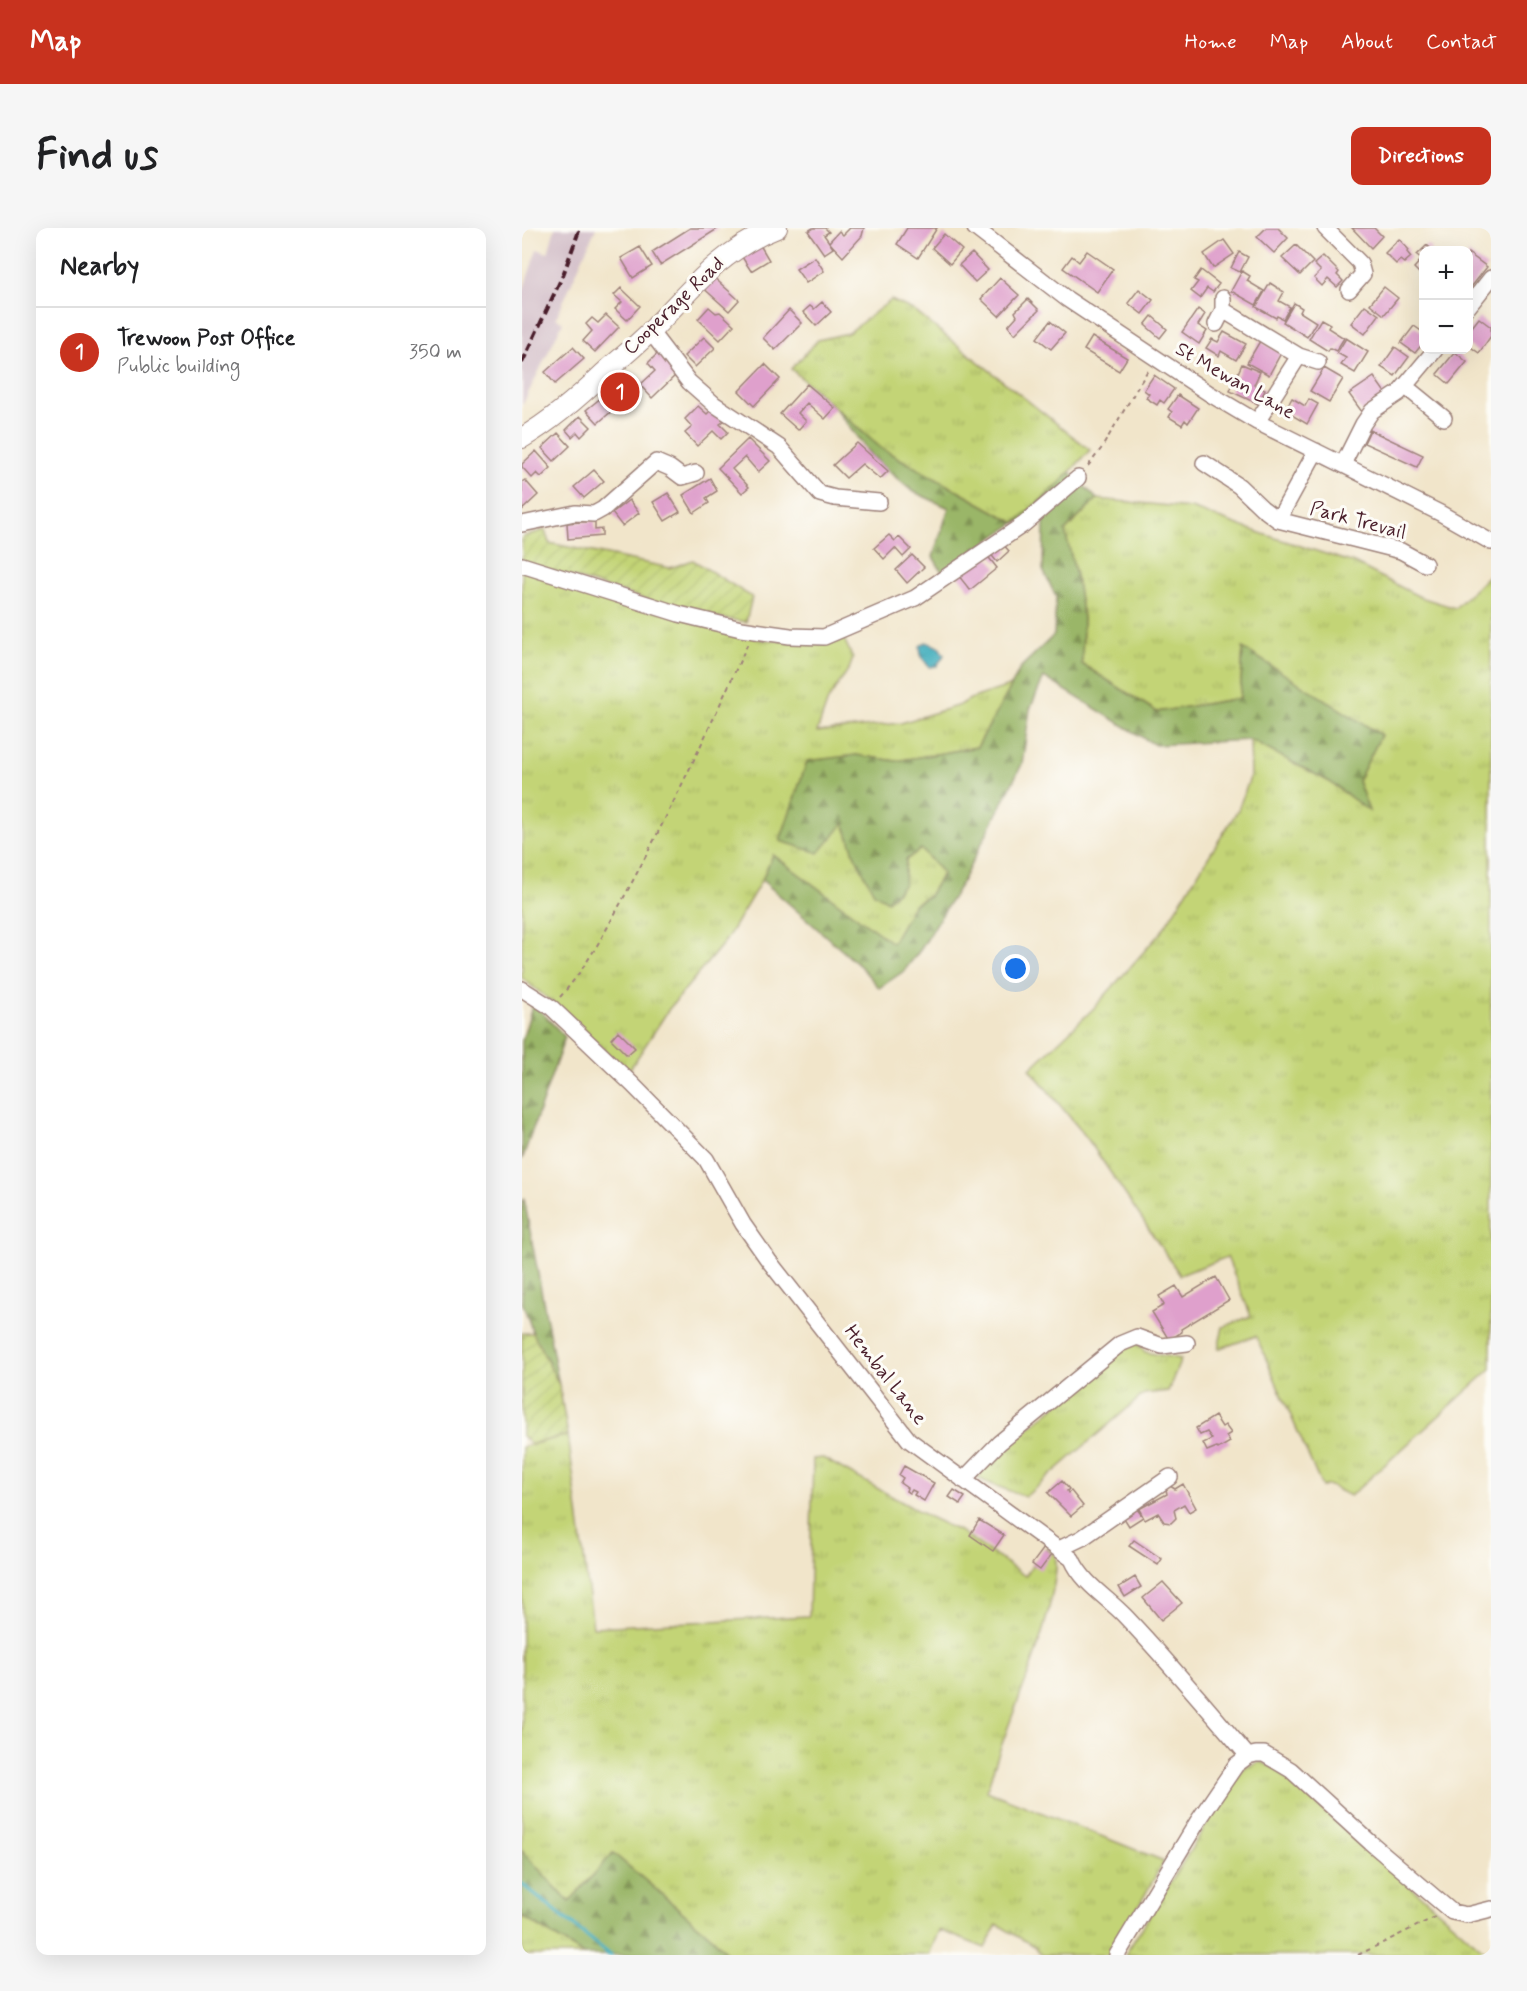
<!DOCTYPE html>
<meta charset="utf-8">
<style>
:root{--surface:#fff;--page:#f6f6f6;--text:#202124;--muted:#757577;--line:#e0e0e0;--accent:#c8321e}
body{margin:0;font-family:Mynerve,sans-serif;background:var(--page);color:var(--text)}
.controls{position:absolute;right:18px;top:18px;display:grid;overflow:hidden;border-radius:12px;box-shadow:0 6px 24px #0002}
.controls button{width:54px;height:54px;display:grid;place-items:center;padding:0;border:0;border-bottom:2px solid var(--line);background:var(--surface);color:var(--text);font:30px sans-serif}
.you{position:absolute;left:494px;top:741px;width:21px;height:21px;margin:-15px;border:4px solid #fff;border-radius:50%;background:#1a73e8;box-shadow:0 0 0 9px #1a73e833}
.badge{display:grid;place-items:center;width:39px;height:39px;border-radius:50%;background:var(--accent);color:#fff;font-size:20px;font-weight:700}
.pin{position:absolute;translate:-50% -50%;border:3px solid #fff;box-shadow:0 2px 6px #0006}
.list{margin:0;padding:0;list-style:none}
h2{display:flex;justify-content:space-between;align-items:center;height:78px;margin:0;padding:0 24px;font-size:26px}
h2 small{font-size:20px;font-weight:400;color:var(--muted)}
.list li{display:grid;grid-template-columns:39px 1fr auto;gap:18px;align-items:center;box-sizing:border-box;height:90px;padding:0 24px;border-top:2px solid var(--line)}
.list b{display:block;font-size:22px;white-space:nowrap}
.list p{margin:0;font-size:20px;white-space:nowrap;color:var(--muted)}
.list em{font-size:20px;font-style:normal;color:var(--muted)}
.map{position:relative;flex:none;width:969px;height:1727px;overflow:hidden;border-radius:12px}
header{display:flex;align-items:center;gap:36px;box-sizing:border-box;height:84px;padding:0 30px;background:var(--accent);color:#fff}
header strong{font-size:28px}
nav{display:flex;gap:33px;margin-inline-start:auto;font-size:21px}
.intro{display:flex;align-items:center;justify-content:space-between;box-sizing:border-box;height:144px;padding:0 36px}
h1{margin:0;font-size:42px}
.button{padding:15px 27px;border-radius:12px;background:var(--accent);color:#fff;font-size:21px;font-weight:700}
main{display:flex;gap:36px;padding:0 36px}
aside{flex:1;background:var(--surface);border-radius:12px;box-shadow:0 6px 24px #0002}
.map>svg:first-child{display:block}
.industrial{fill:#d2bdc7}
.grass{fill:url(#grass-tufts);stroke:#867a50;stroke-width:1.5}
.forest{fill:url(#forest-firs);stroke:#726a49;stroke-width:1.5}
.garden{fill:url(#garden-furrows);stroke:#867a50;stroke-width:1.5}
.water{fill:url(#water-ripples);stroke:#446673;stroke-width:1.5}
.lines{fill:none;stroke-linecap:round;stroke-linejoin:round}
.stream{stroke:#3dacbb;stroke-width:4}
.building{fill:#dfa0cc}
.minor-casing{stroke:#9e827a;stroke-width:18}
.major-casing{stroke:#9e827a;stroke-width:22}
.path{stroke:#9e827a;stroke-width:2;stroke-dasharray:4.5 4.5;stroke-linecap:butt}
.minor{stroke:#fff;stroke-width:15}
.major{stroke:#fff;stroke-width:20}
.rail{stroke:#4a1f2b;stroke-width:4;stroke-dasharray:9 4.5;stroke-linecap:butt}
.labels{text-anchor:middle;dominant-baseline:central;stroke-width:6;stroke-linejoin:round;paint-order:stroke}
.street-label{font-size:20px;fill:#4a1f2b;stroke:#fdfcf7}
</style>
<header>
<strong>Map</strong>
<nav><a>Home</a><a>Map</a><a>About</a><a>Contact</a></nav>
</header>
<div class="intro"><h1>Find us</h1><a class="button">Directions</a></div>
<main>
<aside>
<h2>Nearby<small></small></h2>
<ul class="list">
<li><span class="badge">1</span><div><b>Trewoon Post Office</b><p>Public building</p></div><em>350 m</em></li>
</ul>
</aside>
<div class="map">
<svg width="969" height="1727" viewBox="0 0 969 1727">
<defs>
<pattern id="grass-tufts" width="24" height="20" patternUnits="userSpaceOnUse" patternTransform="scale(1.5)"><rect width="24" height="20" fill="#c3d476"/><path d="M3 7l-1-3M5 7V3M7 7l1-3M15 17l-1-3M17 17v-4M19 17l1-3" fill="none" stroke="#a9b666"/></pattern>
<pattern id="forest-firs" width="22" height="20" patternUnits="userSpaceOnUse" patternTransform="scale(1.5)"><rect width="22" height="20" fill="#9ab667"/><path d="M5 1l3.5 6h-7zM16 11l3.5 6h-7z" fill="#809355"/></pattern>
<pattern id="garden-furrows" width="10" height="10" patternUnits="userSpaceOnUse" patternTransform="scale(1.5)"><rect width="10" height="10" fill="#c3d476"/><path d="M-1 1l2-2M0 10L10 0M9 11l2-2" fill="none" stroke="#a9b666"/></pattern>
<pattern id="water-ripples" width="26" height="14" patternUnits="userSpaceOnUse" patternTransform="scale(1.5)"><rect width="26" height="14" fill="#3dacbb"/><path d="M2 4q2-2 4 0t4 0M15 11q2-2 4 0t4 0" fill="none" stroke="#358b98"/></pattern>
</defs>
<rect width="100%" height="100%" fill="#fdfcf7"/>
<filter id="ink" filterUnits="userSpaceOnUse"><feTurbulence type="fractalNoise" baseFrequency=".0167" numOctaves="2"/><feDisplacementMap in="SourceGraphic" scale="12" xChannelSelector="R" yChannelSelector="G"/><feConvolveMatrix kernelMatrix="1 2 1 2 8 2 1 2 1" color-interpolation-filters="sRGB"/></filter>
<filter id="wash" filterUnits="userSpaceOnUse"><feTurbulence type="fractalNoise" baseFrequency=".008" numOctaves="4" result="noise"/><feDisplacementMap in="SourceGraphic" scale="24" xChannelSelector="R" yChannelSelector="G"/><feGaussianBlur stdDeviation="1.35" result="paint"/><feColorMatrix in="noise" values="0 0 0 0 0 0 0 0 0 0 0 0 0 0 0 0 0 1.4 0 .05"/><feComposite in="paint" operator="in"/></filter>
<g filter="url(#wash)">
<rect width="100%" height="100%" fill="#f1e5ca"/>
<path class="industrial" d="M33,0h41l-40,90 7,4 -41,84v-112l15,-45 11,4z"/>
<path class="grass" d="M369,72l22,10 177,140 -34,37 -41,36 -133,-74 -91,-80 27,-29 30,-7z
M575,271l94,9 72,26 91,29 66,34 35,11 36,-35v796l-141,127 -22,-11 -6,2 -66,-151 -38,13 5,-22 28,-11 -24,-59 -47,18 -93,-137 -57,-69 64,-61 68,-77 76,-121 13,-35 -1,-35 80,42 38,28 -10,-29 23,-46 -138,-86 -3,49 -83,14 -75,-48 1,-46 -7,-42 -11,-45z
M0,341l231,62 3,8 45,3 41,-7 11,23 -3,9 -22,33 -11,32 84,-9 59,-18 10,-6 42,-14 -35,62 -81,14 -40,-6 -12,67 11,34 48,28 3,-24 15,-11 22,24 -14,23 -15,8 -22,39 -119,-88 -11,25 -36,60 -57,69 -41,63 -70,-65 -36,-29z
M616,1115l7,9 36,7 -13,32 -24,3 -119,103 -49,-19 33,-33 113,-95z
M46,1207l25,192 216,-11 4,-157 10,-1 104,58 34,16 64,44 21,-28 9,6c3,16 -1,29 -4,45 -14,66 -47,127 -64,192l177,70 -53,94h-69l-7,-8 -38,-23 -12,24 -46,-18 -10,25h-201l-14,-16 -101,-86 -44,49 -47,-51v-404z
M739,1534l15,7 213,186h-364l103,-165 17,-23z
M0,1688l62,39h-62z"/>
<path class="forest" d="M313,180l47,41 133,74 41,-36 14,-15 27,27 -32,32 11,45 7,42 -1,46 75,48 83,-14 3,-50 138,87 -23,46 11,30 -39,-29 -80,-42 -95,5 -111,-68 -14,32 -8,55 -60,118 -41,67 -17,22 -25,17 -18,-21 -99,-87 11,-25 119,88 22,-39 15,-8 14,-23 -22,-24 -15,11 -2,24 -16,17 -14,-8 -19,-37 -11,-33 -25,30 -39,-12 27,-80 49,-6 40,6 81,-14 35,-62 8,-17 34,-33 2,-38 -13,-27 1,-51 -29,4 -73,49 -9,-15 16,-49 -37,-17 -39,-33z
M11,775l32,34 -43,123v-119z
M2,971l35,186 -26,-52 -11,-32v-99z
M0,1623l47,51 44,-49 101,86 14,16h-144l-62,-39z"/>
<path class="garden" d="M23,302l4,13 121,25 23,-8 59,37 -6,25 -51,-8 -173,-52v-25z
M0,1105h11l26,52 9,50 -37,9 -9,-8z"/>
<path class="water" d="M404,414l13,5 5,8 -7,11 -8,1 -8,-11 -1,-10z"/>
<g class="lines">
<path class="stream" d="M0,1656l88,71"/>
</g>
<g id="blocks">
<path class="building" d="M168,0h29l-59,37 -8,-13z
M291,0h12l4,4 -5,3 5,7 10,-11 4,4 7,-7h14l-2,8 -19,21 -14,-15 4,6 -9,6 -16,-23z
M385,0h30l-19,30 -21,-14z
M744,0h12l10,10 -14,15 -17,-16z
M830,0h22l8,8 -11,12z
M422,6l18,16 -12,14 -18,-16z
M877,11l10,11 -2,2 4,5 -7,6 -4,-3 -4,4 -11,-11z
M702,12l10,14 -21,14 -9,-14z
M238,17l9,15 -18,11 -9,-14z
M774,17l17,17 -13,13 -18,-17z
M905,17l5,5h-8v28l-10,-10 8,-9 -5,-4z
M118,19l12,19 -19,12 -12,-20z
M565,23l26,18 -16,23 -34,-24 9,-12 7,6z
M717,24l9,5 -8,15 -9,-4z
M450,25l16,17 -13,12 -16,-17z
M946,25l19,14 -19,24z
M801,28l16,16 -2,3 6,6 -6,6 -9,-8 -6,7 -8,-8 7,-7 -7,-7z
M293,29l9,14 -18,12 -10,-14z
M679,42l18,14 -6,8 -6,-4 -7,10 -9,-7 7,-9 -4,-2z
M720,43l8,5 -3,5 17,10 -8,14 -25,-14z
M188,46l29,26 -10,11 -29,-26z
M478,50l19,17 -20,21 -18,-17z
M748,55l14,9 -5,9 11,6 -7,12 -6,-3 -1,2 -20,-11z
M862,59l14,11 -14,17 -14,-11z
M99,60l19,18 -13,14 -12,-11 7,-7 -8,-7z
M617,61l14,11 -11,14 -14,-11z
M506,71l11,11 -24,24 -7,-8 9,-10 -2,-4z
M300,74l9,10 -15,14 -13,-14 7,-6 4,3z
M772,75l8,5 -2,4 16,10 -9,15 -24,-15z
M843,77l14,10 -14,19 -14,-11z
M187,79l7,6 4,-1 14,13 -14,15 -22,-21z
M676,81l7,5 -7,11 9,6 -8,13 -17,-12z
M267,82l13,13 -27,27 -12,-12z
M84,87l13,12 -24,25 -12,-11 9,-10 -6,-7 6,-6 6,5z
M630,88l15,13 -7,9 -15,-13z
M957,90l12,9v9l-12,17 -11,-8v-13z
M799,91l9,5 -2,4 16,10 -8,13 -6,-3 -2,3 -19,-12z
M528,93l15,12 -14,16 -14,-11z
M892,98l10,7v9l-9,11 -14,-10z
M702,104l22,12 -10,16 -15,-9 -2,5 -13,-8 6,-9 6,3z
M182,109l11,11 -20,19 -11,-11z
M570,109l35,21 -8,13 -35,-21z
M824,110l22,14 -13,21 -14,-8 5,-7 -9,-5z
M738,113l21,12 -12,22 -22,-12z
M51,119l11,12 -29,25 -10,-12z
M873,119l14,10 -14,19 -14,-9z
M933,124l12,10 -18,22 -12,-10z
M136,125l19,21 -25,24 -12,-13 15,-14 -7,-8z
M243,136l15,15 -26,27 -15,-15z
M720,136l18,8 -6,13 11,5 -7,14 -28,-13z
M802,140l19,11 -14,23 -19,-11z
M632,147l20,14 -10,14 -4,-3 -3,5 -11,-7 3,-4 -5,-4z
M852,149l12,17 -24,18 -13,-18z
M100,150l12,14 -16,14 -12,-13z
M285,156l28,24 -10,11 -18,-16 -9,10 8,8 -8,9 -18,-16z
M656,167l20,13 -10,15 -3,-3 -3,5 -13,-8 3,-5 -4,-3z
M80,169l11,13 -15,13 -12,-13z
M770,170l13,8 4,-7 9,5 -11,20 -22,-13z
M176,178l9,8 5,-5 12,12 -4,3 8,8 -7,7 -8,-8 -16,15 -12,-13 7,-6 -7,-8z
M58,188l11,11 -10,10 -4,-5 -5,5 -6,-7z
M848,202l53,25 -6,12 -53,-24z
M36,205l12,13 -16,15 -12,-13z
M226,211l22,22 -12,11 -13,-15 -13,12 17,18 -7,6 -24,-25z
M335,215l31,28 -8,8 -18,-15 -16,14 -13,-13z
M14,223l15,17 -10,9 -4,-4 -5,5 -10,-11v-3z
M72,242l10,11 -20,17 -10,-11z
M188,250l7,13 -11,7 3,5 -15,10 -11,-18z
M3,252l13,15 -16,15v-28z
M146,265l12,19 -15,9 -12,-19z
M107,272l10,13 -17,13 -10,-13z
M73,293v9l7,-1v7l-34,3 -1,-16z
M367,307l6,6 4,-4 12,12 -8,8 -8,-9 -11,11 -10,-11z
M479,314l8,9 -12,11 -8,-10z
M464,326l11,14 -27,22 -12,-15z
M390,327l12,12 -17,16 -11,-13z
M96,803l17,17 -8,7 -16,-16z
M694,1049l13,23 -48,29 1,3 -13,8 -17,-28 12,-7 -5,-9 17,-10 7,11z
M693,1188l7,11 3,-2 6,8 -5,3 4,6 -12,7 -1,-2 -10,4 -4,-8 9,-4 -5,-7 -7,3 -4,-7z
M382,1238l30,17 -10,18 -10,-6 2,-3 -4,-2 -2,3 -4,-2 1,-3 -7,-5 3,-5 -4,-3z
M540,1253l7,8 -2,2 1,2 3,-2 12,15 -12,10 -23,-23z
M661,1256l13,24 -7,4 -5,-8 -10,6 2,8 -5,5 -7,-1 -6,-9 -13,7 -6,-11 28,-15 -1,-5 4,-3 5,3z
M432,1262l11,7 -5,7 -11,-7z
M615,1281l6,8 -14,9 -5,-8z
M457,1292l25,15 -11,16 -23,-16z
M612,1312l28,19 -4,6 -29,-19z
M522,1320l8,6 -12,16 -8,-6z
M613,1349l6,10 -16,10 -6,-10z
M641,1354l19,21 -21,17 -18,-22z"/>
</g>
</g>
<g filter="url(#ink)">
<use href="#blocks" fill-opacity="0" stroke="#9e827a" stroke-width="1.5"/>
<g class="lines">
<defs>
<path id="minor" d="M453,0l92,71 143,95 47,28 183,91 51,29
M803,0l35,35 3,11 -14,16
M946,79l23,-29
M701,82l76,46 -42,66
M694,96l7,-14v-12
M128,103l39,51 25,22 65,43 41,47 15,4 44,4
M777,128l19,6
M884,159l38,31
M682,235l35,23 23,22 16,12 123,31 24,13
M821,236l20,-40 9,-13 27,-18 36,-43
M756,292l38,-69
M0,296l53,-11 19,1 9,-5 53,-47 14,6 12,9 14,-4
M0,337l157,49 62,15 49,7 34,1 91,-39 109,-74 54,-46
M0,761l30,19 80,76 74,75 37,65 26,37 140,179 163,119c10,24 36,39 53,57 43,45 83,93 123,140
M441,1252l36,-37 121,-99 17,-7 25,9 25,-3
M537,1321l23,-11 88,-61
M595,1727l81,-134 38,-56 12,-9 8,-2h8l27,16 80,73 81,69 15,3 24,-6"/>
<path id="major" d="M0,210c31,-18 57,-41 83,-66 16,-14 33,-28 48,-43 38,-40 71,-81 124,-101"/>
</defs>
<use href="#minor" class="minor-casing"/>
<use href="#major" class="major-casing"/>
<path class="path" d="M566,238l13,-17 47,-79
M38,769c30,-34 48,-71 70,-111 43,-80 81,-161 118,-243
M836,1727l77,-38"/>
<use href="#minor" class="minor"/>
<use href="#major" class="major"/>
<path class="rail" d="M0,135l41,-88 17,-47"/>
</g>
</g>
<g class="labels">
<g class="street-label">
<text transform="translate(152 78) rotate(-44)">Cooperage Road</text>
<text transform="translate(713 153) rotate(30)">St Mewan Lane</text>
<text transform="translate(836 293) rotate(15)">Park Trevail</text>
<text transform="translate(363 1147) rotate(52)">Hembal Lane</text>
</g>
</g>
</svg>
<div class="controls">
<button>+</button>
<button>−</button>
</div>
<div class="you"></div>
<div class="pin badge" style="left:98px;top:164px">1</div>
</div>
</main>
